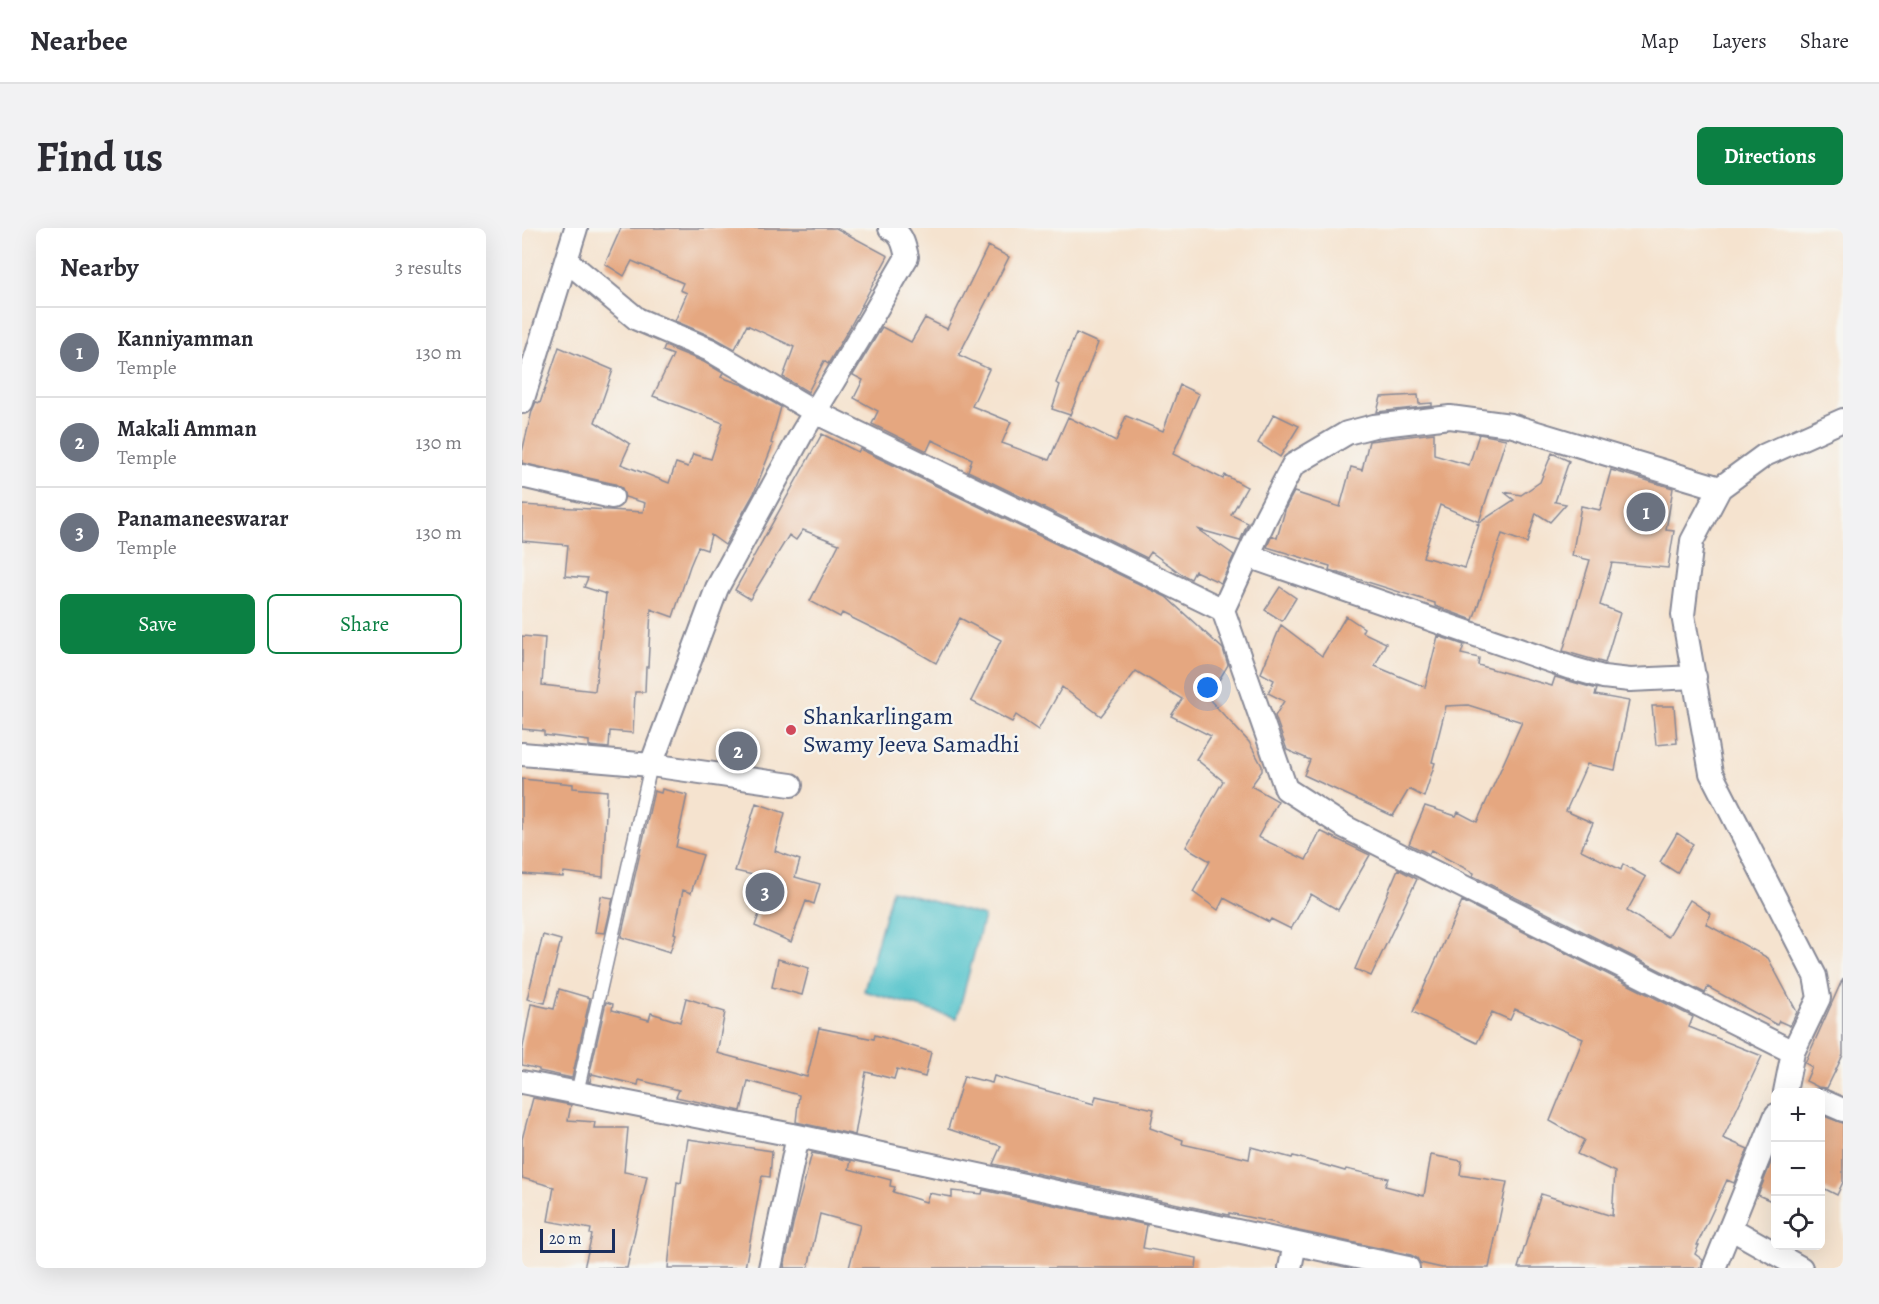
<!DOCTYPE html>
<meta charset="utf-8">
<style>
:root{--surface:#fff;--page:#f2f2f3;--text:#2b2b33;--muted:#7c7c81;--line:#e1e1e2;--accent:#0b8043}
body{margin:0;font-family:Alegreya,serif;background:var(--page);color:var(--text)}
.controls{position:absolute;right:18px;bottom:18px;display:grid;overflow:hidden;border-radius:9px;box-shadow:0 6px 24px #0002}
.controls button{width:54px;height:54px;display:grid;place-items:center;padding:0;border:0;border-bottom:2px solid var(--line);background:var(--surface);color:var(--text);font:30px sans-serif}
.scale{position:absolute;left:18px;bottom:15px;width:75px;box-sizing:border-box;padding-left:6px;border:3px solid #1b2f5e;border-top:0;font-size:16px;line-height:21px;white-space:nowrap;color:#1b2f5e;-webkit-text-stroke:4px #f6f6f2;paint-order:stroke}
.you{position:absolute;left:686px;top:460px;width:21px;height:21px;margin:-15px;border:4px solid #fff;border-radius:50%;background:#1a73e8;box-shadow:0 0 0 9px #1a73e833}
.badge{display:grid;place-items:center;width:39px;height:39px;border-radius:50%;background:var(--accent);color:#fff;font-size:20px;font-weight:700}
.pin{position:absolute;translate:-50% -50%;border:3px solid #fff;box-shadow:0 2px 6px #0006}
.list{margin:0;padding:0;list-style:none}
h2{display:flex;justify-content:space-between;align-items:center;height:78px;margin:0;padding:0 24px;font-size:26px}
h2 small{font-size:20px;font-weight:400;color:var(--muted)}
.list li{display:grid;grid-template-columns:39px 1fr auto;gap:18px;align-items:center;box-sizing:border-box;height:90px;padding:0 24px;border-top:2px solid var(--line)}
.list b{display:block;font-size:22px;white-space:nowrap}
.list p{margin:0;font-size:20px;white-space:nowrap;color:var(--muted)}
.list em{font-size:20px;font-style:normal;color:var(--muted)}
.actions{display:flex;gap:12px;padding:18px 24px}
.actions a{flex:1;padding:14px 0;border:2px solid var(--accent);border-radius:9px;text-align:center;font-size:21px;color:var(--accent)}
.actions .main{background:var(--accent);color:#fff}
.icon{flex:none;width:33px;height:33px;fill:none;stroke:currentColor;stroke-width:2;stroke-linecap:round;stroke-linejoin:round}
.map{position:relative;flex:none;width:1321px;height:1040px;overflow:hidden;border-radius:9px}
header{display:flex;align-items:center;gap:36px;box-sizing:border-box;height:84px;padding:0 30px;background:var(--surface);border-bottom:2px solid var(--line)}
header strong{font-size:28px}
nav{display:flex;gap:33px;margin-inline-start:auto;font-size:21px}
.intro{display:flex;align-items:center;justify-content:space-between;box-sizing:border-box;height:144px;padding:0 36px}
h1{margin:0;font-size:42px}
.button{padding:15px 27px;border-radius:9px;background:var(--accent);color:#fff;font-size:21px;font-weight:700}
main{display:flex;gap:36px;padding:0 36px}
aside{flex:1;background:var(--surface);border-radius:9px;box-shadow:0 6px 24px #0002}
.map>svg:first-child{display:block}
.water{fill:#58c5cc;stroke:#3a7a95;stroke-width:1.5}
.building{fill:#e5a780}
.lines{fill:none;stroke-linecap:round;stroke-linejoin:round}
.service-casing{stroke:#888996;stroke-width:15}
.minor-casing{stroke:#888996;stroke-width:26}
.service{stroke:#fff;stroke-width:12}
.minor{stroke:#fff;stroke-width:22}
.poi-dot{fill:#d1495b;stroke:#f6f6f2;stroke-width:2}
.labels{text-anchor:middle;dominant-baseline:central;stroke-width:5;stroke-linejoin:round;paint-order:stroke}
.poi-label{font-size:24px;fill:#1b2f5e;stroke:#f6f6f2;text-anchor:start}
</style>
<header>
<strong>Nearbee</strong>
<nav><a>Map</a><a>Layers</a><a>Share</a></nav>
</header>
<div class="intro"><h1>Find us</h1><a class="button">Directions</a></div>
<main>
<aside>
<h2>Nearby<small>3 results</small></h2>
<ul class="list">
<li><span class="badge" style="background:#6b7280">1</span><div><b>Kanniyamman</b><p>Temple</p></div><em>130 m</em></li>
<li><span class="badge" style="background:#6b7280">2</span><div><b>Makali Amman</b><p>Temple</p></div><em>130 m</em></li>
<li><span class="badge" style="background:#6b7280">3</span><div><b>Panamaneeswarar</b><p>Temple</p></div><em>130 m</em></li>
</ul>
<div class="actions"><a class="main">Save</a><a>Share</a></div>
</aside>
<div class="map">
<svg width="1321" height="1040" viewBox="0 0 1321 1040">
<rect width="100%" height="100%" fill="#f6f6f2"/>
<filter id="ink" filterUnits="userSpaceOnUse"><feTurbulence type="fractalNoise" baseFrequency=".0167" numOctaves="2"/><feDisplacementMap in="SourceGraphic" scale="12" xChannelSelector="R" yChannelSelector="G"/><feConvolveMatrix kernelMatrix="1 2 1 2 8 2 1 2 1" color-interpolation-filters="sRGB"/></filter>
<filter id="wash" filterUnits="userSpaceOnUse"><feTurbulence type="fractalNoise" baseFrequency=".008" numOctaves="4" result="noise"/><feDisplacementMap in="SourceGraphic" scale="24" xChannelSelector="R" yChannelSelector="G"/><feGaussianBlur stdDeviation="1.35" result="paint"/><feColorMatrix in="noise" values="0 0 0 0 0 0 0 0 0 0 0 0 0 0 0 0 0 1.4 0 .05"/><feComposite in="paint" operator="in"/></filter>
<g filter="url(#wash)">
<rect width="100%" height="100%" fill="#f5e3cf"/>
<path class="water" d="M370,662l92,26 -27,102 -93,-27z"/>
<g id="blocks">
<path class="building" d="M99,0h215l52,28 -38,71 -22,37 -4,-3 -16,31 -25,-15 11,-30 -47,-22 -12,24 -20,-11 -40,-17 12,-28 -7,-3 3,-7 -51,-22 -8,15 -19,-12z
M466,18l21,11 -50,98 30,14 -17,37 39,16 -9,21 47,17 19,-43 48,24 10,-25 37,15 17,-46 19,9 -26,60 50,25 2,-4 22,12 -16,28 17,8 -8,18 -43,-12 37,26 -13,28 -26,-12 -4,8 -8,-4 -32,-23 -4,6 -179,-87 4,-12 -40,-19 -5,11 -55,-27 6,-13 -24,-13 9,-18 -10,-5 29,-48 29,15 14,-24 22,11z
M554,105l22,10 -28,72 -18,-6 8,-24 -4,-2z
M143,118l39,16 19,11 -2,4 22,8 38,22 -10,36 2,1 -19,49 -29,52 -14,-10 -4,15 -9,-3 -8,19 -17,51 -22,-8 -3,58h-2l-1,25h-10l-2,41 -23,-2 -1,17 -20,-2v-5l-45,-6v-4l-22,-2v-93l23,2 -3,47 53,6 11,-97 -22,-7 4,-9 -23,-2 3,-31 -46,-4v-36l121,7 2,-9 -20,-6 -3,-9 -7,-4 -93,-21v-11l10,-41 4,-9 4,1 19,-56 54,23 -18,52 35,22 -9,20 48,19 7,-20 12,4 5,-13 18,5 12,-36 -70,-27 20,-41 -10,-4z
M896,167l1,9 13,-1v3l-55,6 4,-15z
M752,186l25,12 -19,31 -22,-14z
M912,205v22l35,10 10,-31 27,5 -27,83 -39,-17 -17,52 42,11 14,-43 -2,-1 37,-24 -10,-8 17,3 19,-13 12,-29 17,8 -14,41 11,2 -16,18 -14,-9 -9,30 -25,-9 -29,86 -38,-14v-3l-106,-33 1,-4 -63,-19 5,-12 5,3 9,-31 8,-15 46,15 11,-40 11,3 7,-29z
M300,206l36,18 2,-3 306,148 57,52 5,16 -20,33 41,44 13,24v5l-11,15 27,15 -20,36 48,23 14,-29 50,24 -32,55 -27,-16 -20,35 -20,-10 -2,3 -45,-24 -6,12 -25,-18 17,-31 -24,-14 37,-66 -27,-22 15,-23 -40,-20 11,-17 -46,-28 -35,45 -39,-29 -24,43 -22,-15 -4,7 -41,-21 30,-61 -41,-22 -24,45 -41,-24 -53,-26 -2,4 -30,-16 29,-57 -36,-14 -7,10 -7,-5 -39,64 -15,-9z
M1089,242l62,18 -7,42 8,1 -6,37 -56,-5 -12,42 20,8 -15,50 -42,-12 27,-91 -18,-4 9,-50 19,4z
M758,359l16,11 -14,23 -17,-11z
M824,388l18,12 -2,4 24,11 -11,23 50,21 13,-51 26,9 -3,9 18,4 -1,7 74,21 3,-9 42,12 -2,6 34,6 -14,69 -28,-6 -21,47 27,12 -12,27 40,20 2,-6 23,13 -19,34 41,26 22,-37 21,14 -5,10 62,34 29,54 -7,14 -11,-5 -2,4 -69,-38 -3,6 -232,-117 1,-3 -43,-23 -2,4 -20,-10 16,-38 31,10 2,-4 19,10 45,-100 -54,-17 -22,1 -14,56 3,1 -11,34 -15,-8 -16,27 -89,-41 6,-15 -23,-10 -12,-34 9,-15 -16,-8 6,-13 -13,-7 20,-48 41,31z
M1130,478h22l3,37 -21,2z
M0,551l51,5v4l34,3 -4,86 -39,-5 -1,5 -41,-3z
M140,561l25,6 -11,52 27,8 -12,38 -8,-3 -9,43 2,1 -6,18 -49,-15 33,-146 7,2z
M234,575l29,10 -10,38 25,9 -5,17 25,7 -6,20 -8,-3 -15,41 -36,-16 16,-47 -36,-8z
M1155,605l16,11 -16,29 -17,-11z
M876,641l19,10 -46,97 -16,-7z
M79,668l12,2 -8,35 -10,-1z
M940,673l231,116 -4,10 73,29 -39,82 25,11 -14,34 -7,-3 -30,65h2l-4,9 8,6 -2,8h-183l23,-74 71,22 3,-44 -38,-18 7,-14 -34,-19 33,-82 -68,-30 -5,11 -18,-8 -15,31 -64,-31z
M21,707l18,5 -16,63 -18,-4z
M256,731l31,9 -7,27 -30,-8z
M1321,750v77l-16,33 -9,-1 -12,-6 6,-14 -7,-4z
M37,761l31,9 -18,80 -33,-7v-2l-17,-4v-13l9,-48 23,5z
M164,770l22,7v2l17,5 -8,41 90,24 12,-49 55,11 1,-4 56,17 -6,25 -28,-8 -3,10 -28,-7 -11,63 -59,-13 3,-27 -51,-14 -7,30 -65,-14 3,-7 -40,-10 -1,5 -46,-11 -2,8 -2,-1 18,-79 7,2 -1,6 37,10 2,-7 29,9z
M442,848l28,7 2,-7 100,28 2,-8 58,13 -4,19 33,12 -1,4 67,15 2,-12 41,11 1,-2 52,15 1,-2 42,9 -3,8 39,10 7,-41 31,6 -2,14 47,7 -18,86h-47l-22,-5 -3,-5 -6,-3 -112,-24 -23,-7v-1l-47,-10v2l-236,-51 8,-18 -53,-17z
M11,870l38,7 -3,15 27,2 -1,6h34l-4,44 23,4 -20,92h-43l8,-33 -2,-1 1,-5 -43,-8 6,-34 -32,-9v-39z
M1299,887l22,8v59l-6,13 -16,-8z
M166,911l84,12 -2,26 -8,-1 -17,92h-77l9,-86 4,1z
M290,925l39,8 -2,8 42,11 -1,6 5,1 -2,5 33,10 3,-9 23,4v-6l30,3 1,-4 164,35 -4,23 54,10 -1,10h-347l11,-43 -40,-11 -12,54h-24l9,-44z
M1250,932l4,1v42l-18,-8z"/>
</g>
</g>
<g filter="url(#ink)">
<use href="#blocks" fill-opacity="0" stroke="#888996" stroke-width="1.5"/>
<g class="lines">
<defs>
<path id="service" d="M55,865l74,-328"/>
<path id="minor" d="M44,32l71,59 73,31 105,62 408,198
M0,174l54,-174
M0,248l90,21
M1198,260l-210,-63 -60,-8 -76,9 -27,7 -54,32 -27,52 -43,93 63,179 59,38 63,32 385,193
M726,328l323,112 32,9 27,3 65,-3
M0,526l129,11 140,20
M129,537l66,-177 85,-155 60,-99 45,-77c-3,-13 -5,-23 -17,-29
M0,854l276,54 610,132
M1263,864l8,-40 26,-54 -4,-22 -104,-203 -28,-158 9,-74 28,-53 45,-33 78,-35
M1298,872l23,10
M1208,1000l71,40
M248,1040l28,-132
M768,1040l5,-24
M1192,1040l62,-153"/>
</defs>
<use href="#service" class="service-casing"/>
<use href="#minor" class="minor-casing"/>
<use href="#service" class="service"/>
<use href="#minor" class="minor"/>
</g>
</g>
<circle class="poi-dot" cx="269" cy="502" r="6"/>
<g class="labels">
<g class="poi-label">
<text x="281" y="488">Shankarlingam<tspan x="281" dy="28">Swamy Jeeva Samadhi</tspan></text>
</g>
</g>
</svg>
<div class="controls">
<button>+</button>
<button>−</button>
<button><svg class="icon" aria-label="locate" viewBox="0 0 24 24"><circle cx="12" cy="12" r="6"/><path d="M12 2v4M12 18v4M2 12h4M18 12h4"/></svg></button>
</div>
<div class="scale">20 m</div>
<div class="you"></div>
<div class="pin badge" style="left:1124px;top:284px;background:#6b7280">1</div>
<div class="pin badge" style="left:216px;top:523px;background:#6b7280">2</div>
<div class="pin badge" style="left:243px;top:664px;background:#6b7280">3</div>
</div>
</main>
